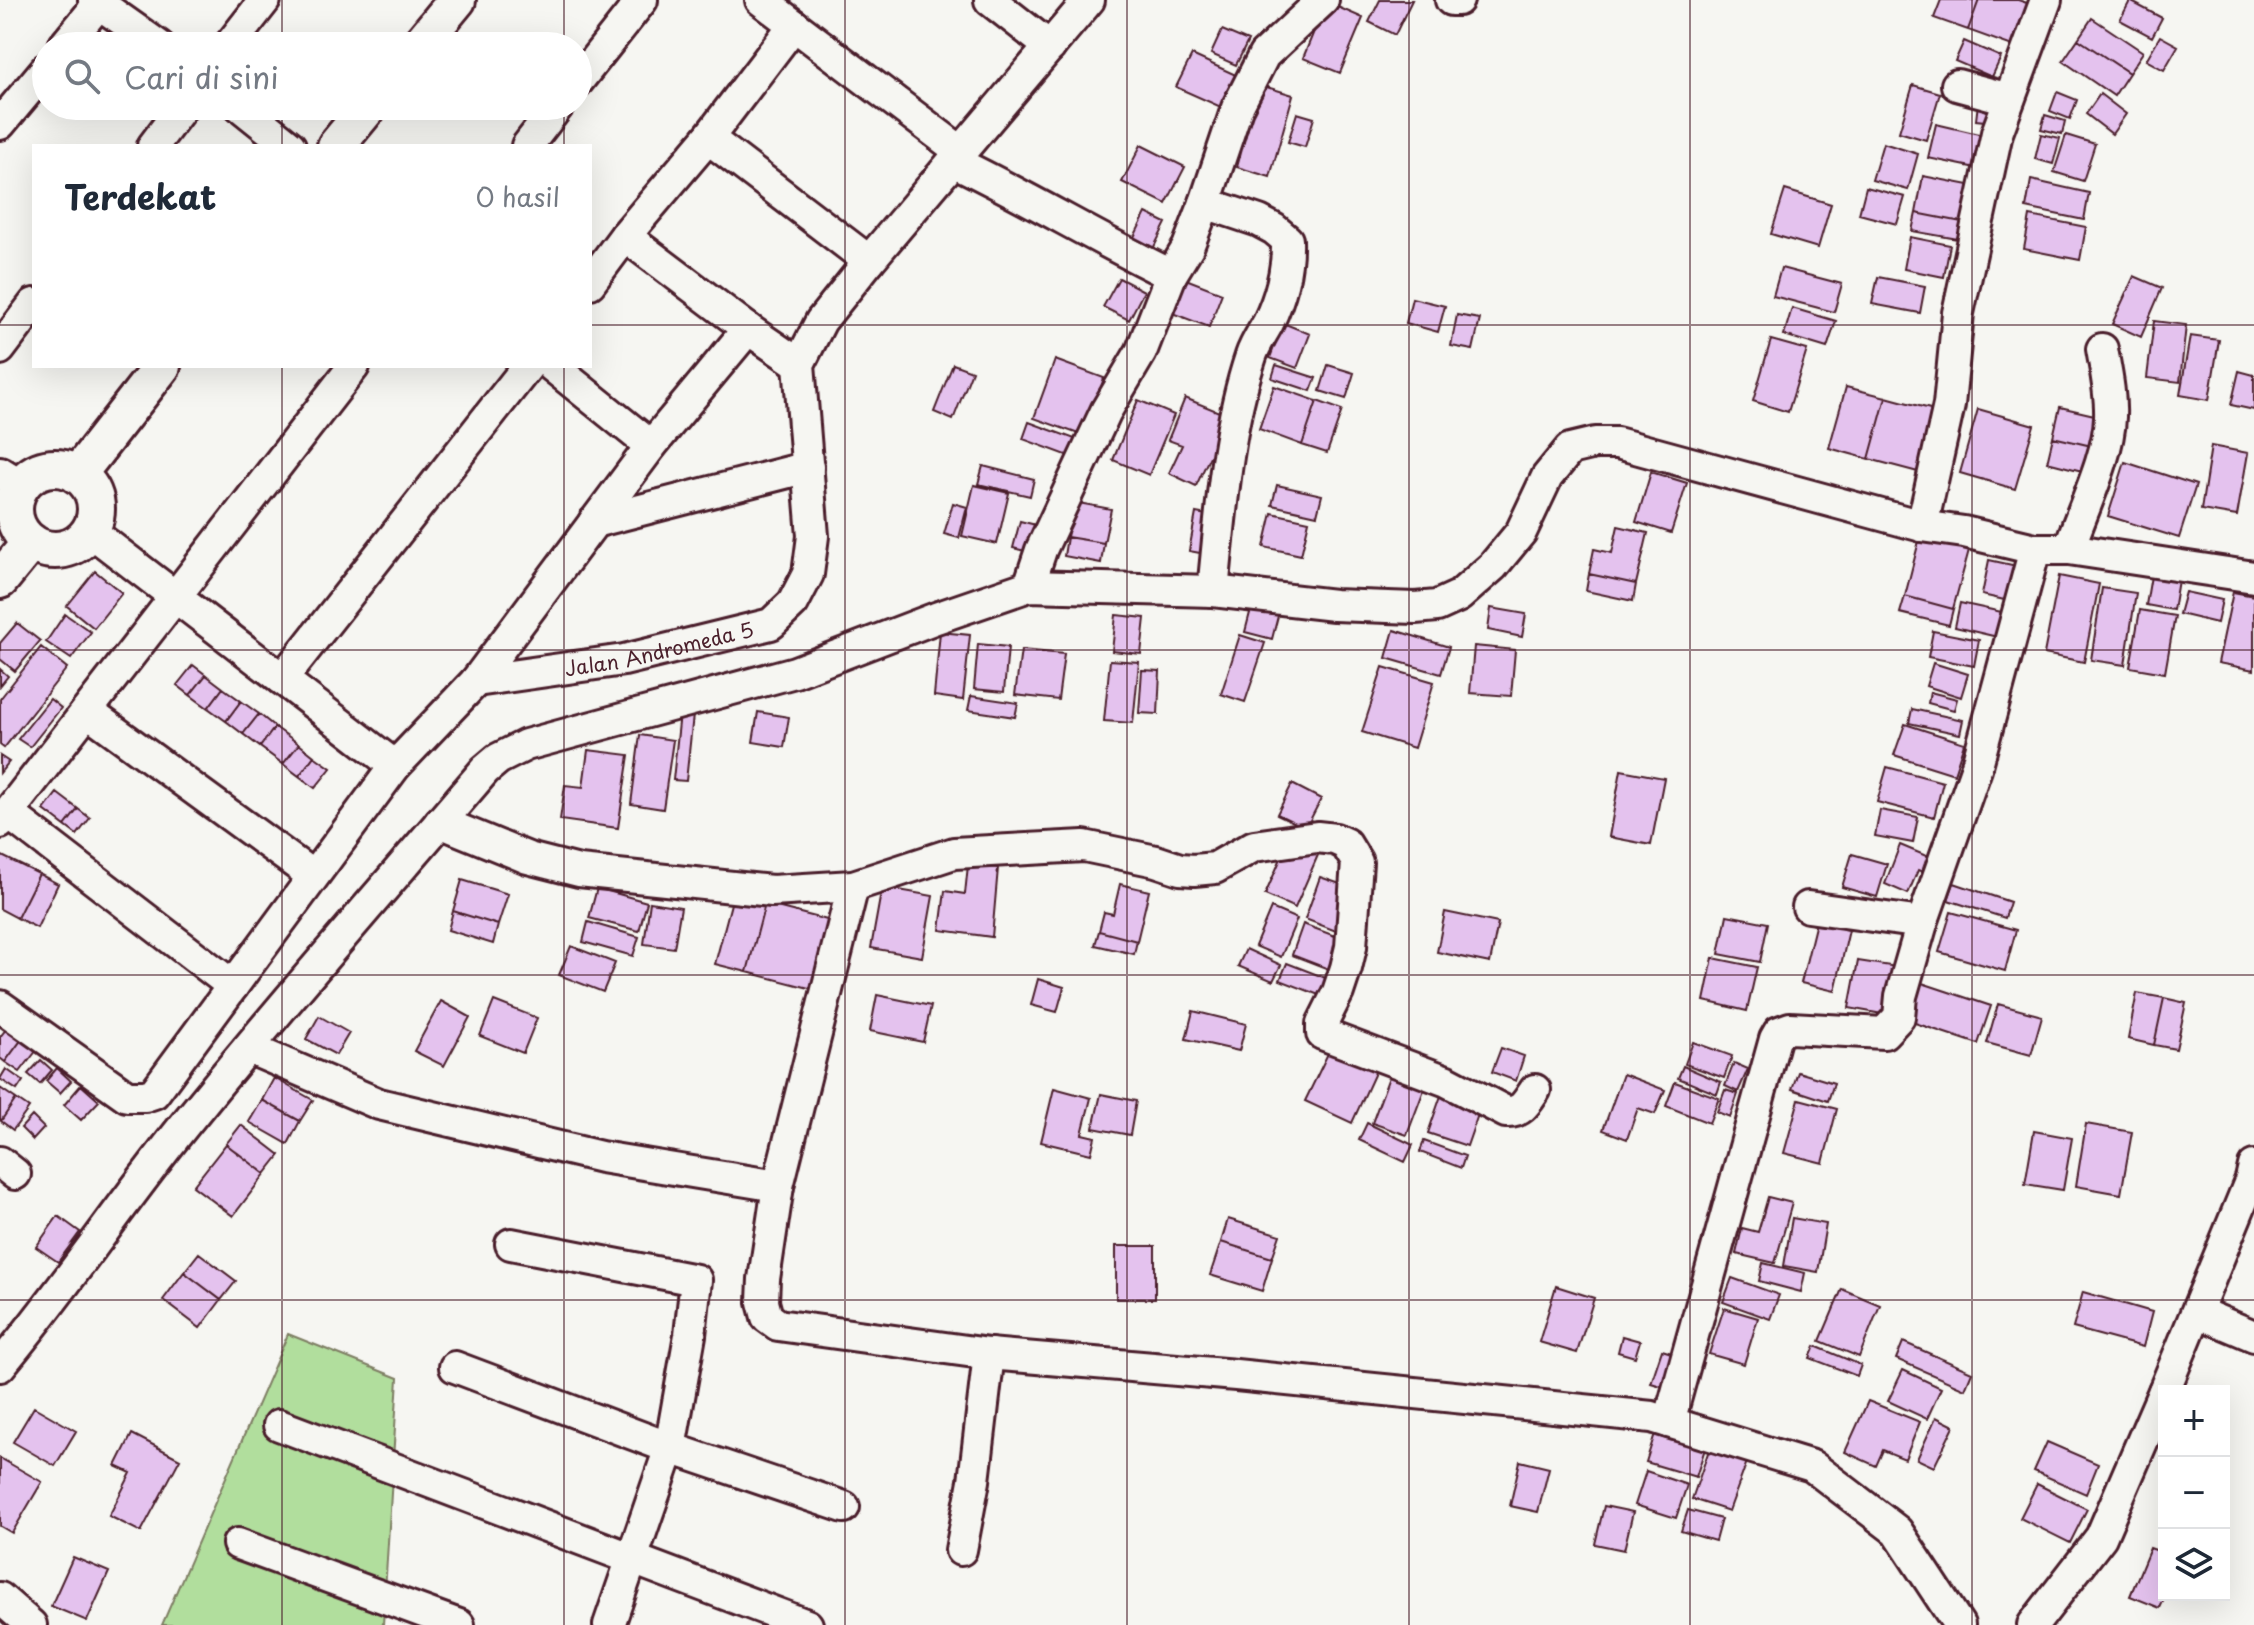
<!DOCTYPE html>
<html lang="id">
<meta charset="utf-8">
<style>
:root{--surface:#fff;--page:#f6f6f7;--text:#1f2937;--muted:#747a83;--line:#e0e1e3}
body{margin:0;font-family:"Playpen Sans",sans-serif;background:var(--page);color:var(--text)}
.controls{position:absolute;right:24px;bottom:24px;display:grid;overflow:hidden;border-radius:0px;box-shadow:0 8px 32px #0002}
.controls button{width:72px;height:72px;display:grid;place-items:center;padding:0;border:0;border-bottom:2px solid var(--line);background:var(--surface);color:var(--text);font:40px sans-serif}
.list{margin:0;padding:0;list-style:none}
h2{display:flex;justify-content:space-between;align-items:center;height:104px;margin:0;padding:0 32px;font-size:34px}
h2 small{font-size:26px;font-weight:400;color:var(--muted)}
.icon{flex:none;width:44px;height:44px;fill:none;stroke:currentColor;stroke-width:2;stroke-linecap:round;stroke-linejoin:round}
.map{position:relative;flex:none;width:2254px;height:1625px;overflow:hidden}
.search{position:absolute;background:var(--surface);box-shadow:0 8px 32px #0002;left:32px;top:32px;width:560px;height:88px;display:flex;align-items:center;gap:20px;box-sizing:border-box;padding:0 28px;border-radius:44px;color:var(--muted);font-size:30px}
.panel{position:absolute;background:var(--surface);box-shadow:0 8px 32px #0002;left:32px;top:144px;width:560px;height:224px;border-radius:0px}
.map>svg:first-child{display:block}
.green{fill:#b1de9d;stroke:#7e7e64;stroke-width:2}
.building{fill:#e4c2ee;stroke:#4a1f2b;stroke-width:2}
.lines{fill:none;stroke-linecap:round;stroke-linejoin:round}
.minor-casing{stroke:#4a1f2b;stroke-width:36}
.tertiary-casing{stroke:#4a1f2b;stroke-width:42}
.minor{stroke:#f6f6f2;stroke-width:30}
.tertiary{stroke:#f6f6f2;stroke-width:36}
.grid{fill:none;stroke:#4a1f2b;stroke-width:2;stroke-opacity:0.55}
.labels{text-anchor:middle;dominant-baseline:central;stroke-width:8;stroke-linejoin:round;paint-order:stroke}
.street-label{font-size:20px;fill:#4a1f2b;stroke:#f6f6f2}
</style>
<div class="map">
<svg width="2254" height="1625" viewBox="0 0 2254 1625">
<rect width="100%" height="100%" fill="#f6f6f2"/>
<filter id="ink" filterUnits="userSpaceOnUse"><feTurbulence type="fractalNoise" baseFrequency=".0125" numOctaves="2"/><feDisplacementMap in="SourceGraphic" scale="16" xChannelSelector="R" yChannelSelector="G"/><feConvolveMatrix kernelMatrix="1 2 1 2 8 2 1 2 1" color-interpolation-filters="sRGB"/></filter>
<g filter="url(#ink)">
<path class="green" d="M288,1334l110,44 -15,247h-221z"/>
<path class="building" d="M1380,0h32l-17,35 -26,-13z
M1941,0h38l-11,30 -34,-12z
M1979,0h39l12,4 -15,43 -47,-17z
M2130,1l32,17 -10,19 -32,-17z
M1326,2l37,16 -23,55 -37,-15z
M2092,18l51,34 -14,21 -51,-34z
M1222,30l26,11 -12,24 -25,-11z
M2160,36l18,10 -14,24 -18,-10z
M2078,39l51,34 -15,23 -51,-35z
M1964,41l37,16 -9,20 -37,-16z
M1192,55l46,21 -15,32 -47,-21z
M1260,85l33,10 -23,82 -33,-10z
M1913,85l27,8 -14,47 -27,-8z
M2057,92l20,8 -7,19 -20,-8z
M2100,94l26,20 -14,20 -26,-20z
M1979,95l18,2 -3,25 -18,-2z
M1297,113l17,5 -9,29 -17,-5z
M2045,115l20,6 -3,13 -21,-5z
M1936,124l47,11 -7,33 -48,-10z
M2041,134l19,4 -7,26 -18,-5z
M2066,135l29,9 -12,37 -29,-9z
M1883,143l35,11 -10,36 -36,-10z
M1141,145l44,22 -19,37 -44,-22z
M1923,176l46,9 -7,37 -46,-9z
M2031,180l58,13 -5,27 -58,-12z
M1866,187l39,10 -8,27 -38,-10z
M1785,190l46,14 -13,44 -47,-14z
M1146,213l20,10 -17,34 -20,-10z
M1916,213l46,9 -4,17 -46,-8z
M2030,216l56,11 -6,33 -56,-11z
M1910,237l40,8 -6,32 -40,-8z
M1781,268l61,16 -8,28 -61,-16z
M1178,276l44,17 -13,34 -45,-17z
M2134,276l28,12 -21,49 -29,-13z
M1878,277l47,9 -5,27 -48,-9z
M1119,278l25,13 -15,29 -26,-13z
M1412,298l33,8 -7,26 -32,-9z
M1792,308l44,13 -9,27 -43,-13z
M1457,315l23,4 -7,31 -22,-4z
M2154,321l32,4 -6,57 -33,-4z
M1283,323l27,11 -13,34 -27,-10z
M2190,336l29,4 -10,60 -29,-5z
M1771,340l36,10 -19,62 -35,-11z
M1055,360l49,18 -20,58 -50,-18z
M953,364l19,7 -19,49 -19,-8z
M1276,365l40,13 -5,13 -39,-13z
M1328,365l26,8 -8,26 -26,-8z
M2239,371l15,4v35l-23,-5z
M1274,386l43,15 -15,44 -43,-16z
M1846,387l40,10 -17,62 -40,-11z
M1886,397l48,13 -16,62 -49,-13z
M1185,398l44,18 -16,41 -3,-1 -14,30 -27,-13 13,-28 -14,-5z
M1138,400l36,15 -25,60 -36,-15z
M1317,401l25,9 -15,43 -25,-8z
M2060,407l43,10 -7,30 -43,-10z
M1978,409l56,16 -19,64 -55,-16z
M1029,422l46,17 -6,17 -46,-17z
M2053,437l43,10 -6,26 -43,-11z
M2211,446l37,7 -11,63 -36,-6z
M2125,462l71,23 -17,53 -71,-22z
M983,466l51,13 -4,17 -52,-12z
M1651,472l36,11 -16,50 -35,-11z
M974,485l35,8 -12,51 -35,-8z
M1277,485l45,10 -5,20 -45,-10z
M1073,502l38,7 -7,34 -37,-6z
M953,503l14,4 -8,31 -15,-4z
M1196,513l22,4 -7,38 -22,-4z
M1272,513l37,8 -8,34 -37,-8z
M1020,521l24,6 -7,27 -24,-6z
M1618,526l30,7 -12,51 -47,-10 5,-25 18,4z
M1067,537l37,6 -3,20 -37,-7z
M1920,537l49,13 -16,59 -48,-13z
M1989,560l37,8 -8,35 -36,-8z
M2153,564l27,4 -7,42 -27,-5z
M95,571l27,22 -28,35 -27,-22z
M1589,574l47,10 -3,17 -47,-10z
M2059,576l40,8 -15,78 -40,-8z
M2102,588l34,5 -11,72 -34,-5z
M2185,592l37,8 -5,23 -38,-9z
M2233,592l21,4v74l-36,-7z
M1905,596l48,13 -4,16 -49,-12z
M1960,603l51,11 -5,25 -51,-12z
M1252,605l27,7 -7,27 -27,-7z
M1491,608l35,6 -4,23 -34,-7z
M2140,610l35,6 -10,57 -35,-6z
M65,614l26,18 -20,27 -25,-17z
M1116,615l29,3 -4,36 -29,-3z
M17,623l23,18 -25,30 -15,-12v-16z
M1394,630l55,17 -8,27 -55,-16z
M1933,631l46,9 -5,26 -46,-9z
M940,632l30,3 -7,65 -29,-4z
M1240,635l25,8 -20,59 -24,-8z
M978,644l30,3 -4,45 -30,-3z
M1474,646l41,4 -4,46 -41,-3z
M41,647l26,21 -63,80 -4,-3v-46z
M1021,650l43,4 -6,46 -43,-5z
M1110,660l29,2 -6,61 -29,-2z
M1933,663l35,11 -7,23 -35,-11z
M193,665l13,10 -16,20 -13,-10z
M1383,667l51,15 -20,66 -52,-16z
M0,669l8,7 -8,10z
M1142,670l18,1 -2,43 -19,-1z
M206,675l17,13 -15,20 -18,-13z
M223,688l18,13 -15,20 -18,-13z
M1930,692l27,7 -3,11 -26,-7z
M971,696l47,7 -3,14 -47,-7z
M50,699l11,9 -31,39 -12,-8z
M241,701l18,13 -16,20 -17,-13z
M1912,709l51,11 -3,14 -51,-11z
M758,712l31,5 -5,30 -31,-5z
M680,713l13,2 -7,66 -13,-1z
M259,714l16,13 -15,20 -17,-13z
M1905,724l59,19 -10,31 -60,-19z
M275,727l24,17 -16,20 -23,-17z
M640,735l33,5 -10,69 -32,-5z
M299,744l15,12 -15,20 -16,-12z
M588,750l41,5 -11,73 -58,-8 5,-35 18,2z
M0,756l9,6 -9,11z
M314,756l17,12 -16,20 -16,-12z
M1887,767l56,15 -9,35 -57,-15z
M1621,770l43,8 -13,67 -42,-8z
M1292,784l29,15 -15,29 -29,-14z
M57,793l21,16 -13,17 -21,-16z
M78,809l12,9 -13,17 -12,-9z
M1880,810l38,7 -5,26 -38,-7z
M1288,842l30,13 -23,53 -30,-13z
M1900,845l36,15 -6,15 -12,-5 -10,24 -23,-10z
M1852,854l35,10 -10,33 -35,-10z
M0,855l39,19 -22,44 -17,-9z
M968,865l30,3 -6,69 -52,-7 5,-39 20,3z
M39,874l19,10 -21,44 -20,-10z
M1320,877l32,11 -16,43 -31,-12z
M462,880l46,14 -10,31 -45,-14z
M1954,883l56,19 -5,16 -57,-18z
M1120,884l29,7 -12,50 -38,-10 5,-19 9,2z
M882,887l51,9 -11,61 -51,-9z
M597,888l50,14 -8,29 -50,-13z
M733,896l32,8 -18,68 -32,-8z
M650,902l31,5 -7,41 -30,-4z
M765,904l66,17 -18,68 -66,-17z
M1271,908l26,11 -16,38 -26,-11z
M453,911l45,14 -5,19 -45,-14z
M1445,912l53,11 -8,40 -53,-11z
M1951,912l65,18 -11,41 -66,-19z
M1727,915l41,8 -8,39 -41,-8z
M588,922l51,15 -6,19 -50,-14z
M1816,922l33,8 -14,61 -34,-8z
M1303,924l40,15 -12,31 -39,-15z
M1099,931l38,10 -3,13 -39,-9z
M571,946l44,17 -12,29 -44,-17z
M1246,949l35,16 -8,16 -35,-15z
M1713,958l44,9 -10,44 -43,-10z
M1858,961l39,6 -9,48 -39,-7z
M1287,963l44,17 -7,17 -44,-17z
M1038,979l26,8 -7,25 -26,-7z
M1922,983l69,23 -13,38 -69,-23z
M2137,993l27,5 -10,47 -26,-6z
M877,995l54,11 -8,36 -53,-11z
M2164,998l22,5 -10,46 -22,-4z
M441,1001l29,16 -26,49 -30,-15z
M494,1001l43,17 -14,35 -43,-17z
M1998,1004l44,12 -11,39 -44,-12z
M1193,1011l53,13 -7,27 -53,-12z
M319,1016l30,17 -13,22 -30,-16z
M10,1024l15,11 -20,27 -5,-4v-21z
M25,1035l15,11 -20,26 -15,-10z
M1693,1042l39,14 -8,22 -39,-14z
M1332,1045l46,21 -26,57 -47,-22z
M1501,1048l23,8 -8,25 -24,-9z
M41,1060l11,10 -12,14 -12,-10z
M1734,1063l14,6 -10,23 -13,-6z
M1393,1066l35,13 -21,56 -35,-12z
M1683,1066l38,16 -4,12 -39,-16z
M57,1068l14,13 -11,12 -14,-12z
M6,1069l17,12 -6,9 -17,-11z
M1798,1072l36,11 -6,18 -36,-12z
M1623,1074l42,16 -10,24 -17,-6 -11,31 -24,-9z
M274,1078l39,22 -13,21 -38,-21z
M1675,1082l44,16 -10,25 -43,-17z
M81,1085l18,16 -18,19 -17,-15z
M1444,1087l39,13 -16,46 -39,-13z
M0,1088l16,11 -15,22 -1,-1z
M1054,1088l37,10 -9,36 13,3 -4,17 -50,-12z
M1725,1090l13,4 -8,23 -13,-5z
M1101,1094l35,7 -6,34 -37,-7z
M16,1099l13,9 -16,22 -12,-9z
M1799,1099l38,10 -14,54 -39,-10z
M262,1100l38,21 -12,23 -39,-22z
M32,1116l12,12 -11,12 -12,-12z
M1367,1123l46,22 -8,17 -46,-22z
M2086,1124l46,8 -11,62 -45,-8z
M241,1125l39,30 -15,19 -39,-30z
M2034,1131l38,7 -9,52 -38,-6z
M1424,1141l41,15 -4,12 -41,-16z
M226,1144l39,30 -32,42 -40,-30z
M1768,1197l24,6 -17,60 -39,-9 6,-26 16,4z
M58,1216l22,16 -22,30 -22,-15z
M1792,1218l34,6 -8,48 -34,-6z
M1228,1219l52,16 -8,23 -51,-16z
M1221,1242l51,16 -10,33 -52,-16z
M1116,1246h39v53h-39z
M199,1253l37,28 -15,19 -37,-28z
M1763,1263l42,10 -4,19 -42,-11z
M184,1272l37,28 -21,28 -37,-28z
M1732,1278l47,17 -9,24 -47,-17z
M1556,1286l38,12 -17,55 -38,-11z
M1842,1289l38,16 -21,52 -39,-16z
M2083,1292l69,20 -9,35 -70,-19z
M1724,1308l34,10 -14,46 -35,-10z
M1622,1336l18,5 -5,16 -17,-5z
M1903,1342l69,30 -7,17 -69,-30z
M1815,1346l46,19 -4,11 -47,-18z
M1662,1350l16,5 -10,33 -17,-5z
M1903,1370l38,18 -14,31 -39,-18z
M1868,1401l52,21 -15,37 -22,-9 -7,16 -31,-14z
M34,1407l42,24 -21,35 -42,-24z
M1936,1417l18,9 -20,41 -17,-8z
M1658,1424l50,15 -12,38 -50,-15z
M132,1434l48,25 -39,73 -32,-16 22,-43 -15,-7z
M2047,1442l51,22 -12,30 -52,-23z
M1710,1447l38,12 -19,52 -37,-12z
M0,1458l42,24 -30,51 -12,-7z
M1520,1461l29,7 -11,44 -28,-6z
M1646,1471l41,14 -11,33 -41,-13z
M2037,1484l50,25 -17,34 -50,-25z
M1604,1506l29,6 -9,38 -29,-6z
M1688,1510l33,9 -6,22 -34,-10z
M2150,1548l14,5v42h2l-6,13 -30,-12z
M73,1557l36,15 -22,49 -36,-15z"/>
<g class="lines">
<defs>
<g id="minor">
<path d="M94,0l65,46"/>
<path d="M761,0l199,151"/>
<path d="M990,0l60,47"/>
<path d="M1451,0h7"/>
<path d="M64,46l38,-46"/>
<path d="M229,46l36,-46"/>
<path d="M578,81l64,-81"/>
<path d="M1957,85l52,14"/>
<path d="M240,106l50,40"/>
<path d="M0,124l46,-55"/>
<path d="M708,138l161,123"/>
<path d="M153,146l30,-40"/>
<path d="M527,146l31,-40"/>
<path d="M953,161c75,36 144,78 218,114"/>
<path d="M1205,203l32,-95 27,-53 59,-55"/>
<path d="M625,236l123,93 51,35"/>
<path d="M590,283l35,-47 83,-98 86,-113"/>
<path d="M0,349l34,-45"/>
<path d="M552,366l99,80"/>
<path d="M0,472l21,13"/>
<path d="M594,522l214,-55"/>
<path d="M1922,526l27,-121 9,-92 39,-180 49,-133"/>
<path d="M90,531l305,235"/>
<path d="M2069,549c13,-39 40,-93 41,-132 1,-23 -4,-45 -8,-68"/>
<path d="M1029,586l12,-36 65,-139 35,-59 30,-77 17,-28 17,-44 54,18 15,8 13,11c1,29 -7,58 -19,83 -6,11 -13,21 -17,33 -25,75 -30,157 -38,235"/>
<path d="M282,679l246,-313"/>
<path id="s1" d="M476,681l148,-21 147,-36 22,-21 15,-29 5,-38 -14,-172 22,-43 48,-60 220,-261"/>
<path d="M87,711l226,165"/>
<path d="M8,813l225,173"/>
<path d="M440,822l88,36 51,13 193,20 81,-5 101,-33 130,-7 72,15 24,8 14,1 21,-2 39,-22 63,-9 18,2 11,5 11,18 -6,85 -5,21 -8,24 -16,32v10l125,47 59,31c16,1 21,-10 29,-22"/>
<path d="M0,823l354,-457"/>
<path d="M853,886l-75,300 -14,93 -1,23 4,15 11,8 211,29 247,21 416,42 160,49 85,65 62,94"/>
<path d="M1808,907l114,16"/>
<path d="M0,1006l127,90h18l9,-3 241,-327 81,-85 175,-235 97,-117"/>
<path d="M248,1048l131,56 222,53 177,29"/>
<path d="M0,1162l15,12"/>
<path d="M511,1244l185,36 -6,55 -20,113 -61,177"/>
<path d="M2197,1312l57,24"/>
<path d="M0,1366c69,-82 127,-172 195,-254 94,-116 193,-228 290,-342l13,-11 28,-14 269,-73 141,-54 93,-32 184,5 121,14 81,3 22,-2 22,-10 34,-30 28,-34 26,-55 23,-28 25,-6h22l305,83 42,6 71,17h34l185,28"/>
<path d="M455,1367l215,81 174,59"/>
<path d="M2164,1391l87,-212 3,-13"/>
<path d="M1669,1422l106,-383 4,-7 11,-4 94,5 15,-16 2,-21 21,-73 54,-154 59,-220"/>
<path d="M279,1425l528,200"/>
<path d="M238,1544l221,81"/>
<path d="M961,1550l13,-69 15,-127"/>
<path d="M0,1598l31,27"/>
<path d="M2033,1625l68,-88 63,-146"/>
</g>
<path id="tertiary" d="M419,46l38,-46
M336,146l33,-40
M14 509a41 41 0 1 1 82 0a41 41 0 1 1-82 0Z
M77,475l85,-109
M0,580l31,-38"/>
</defs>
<use href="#minor" class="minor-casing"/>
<use href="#tertiary" class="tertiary-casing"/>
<use href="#minor" class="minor"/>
<use href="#tertiary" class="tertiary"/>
</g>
</g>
<path class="grid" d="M282,0v46M564,0v46M845,0v1625M1127,0v1625M1409,0v1625M1690,0v1625M1972,0v1625M282,106v40M564,106v40M0,325h34M590,325h1664M282,366v1259M564,366v1259M0,650h2254M0,975h2254M0,1300h2254"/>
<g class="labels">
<g class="street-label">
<text stroke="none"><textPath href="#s1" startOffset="186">Jalan Andromeda 5</textPath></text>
</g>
</g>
</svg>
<div class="controls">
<button>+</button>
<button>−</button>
<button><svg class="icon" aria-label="layers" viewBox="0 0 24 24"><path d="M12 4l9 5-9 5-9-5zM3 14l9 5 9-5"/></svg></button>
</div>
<div class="search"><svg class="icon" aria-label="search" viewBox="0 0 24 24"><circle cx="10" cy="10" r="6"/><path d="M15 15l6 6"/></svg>Cari di sini</div>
<section class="panel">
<h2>Terdekat<small>0 hasil</small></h2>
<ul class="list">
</ul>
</section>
</div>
